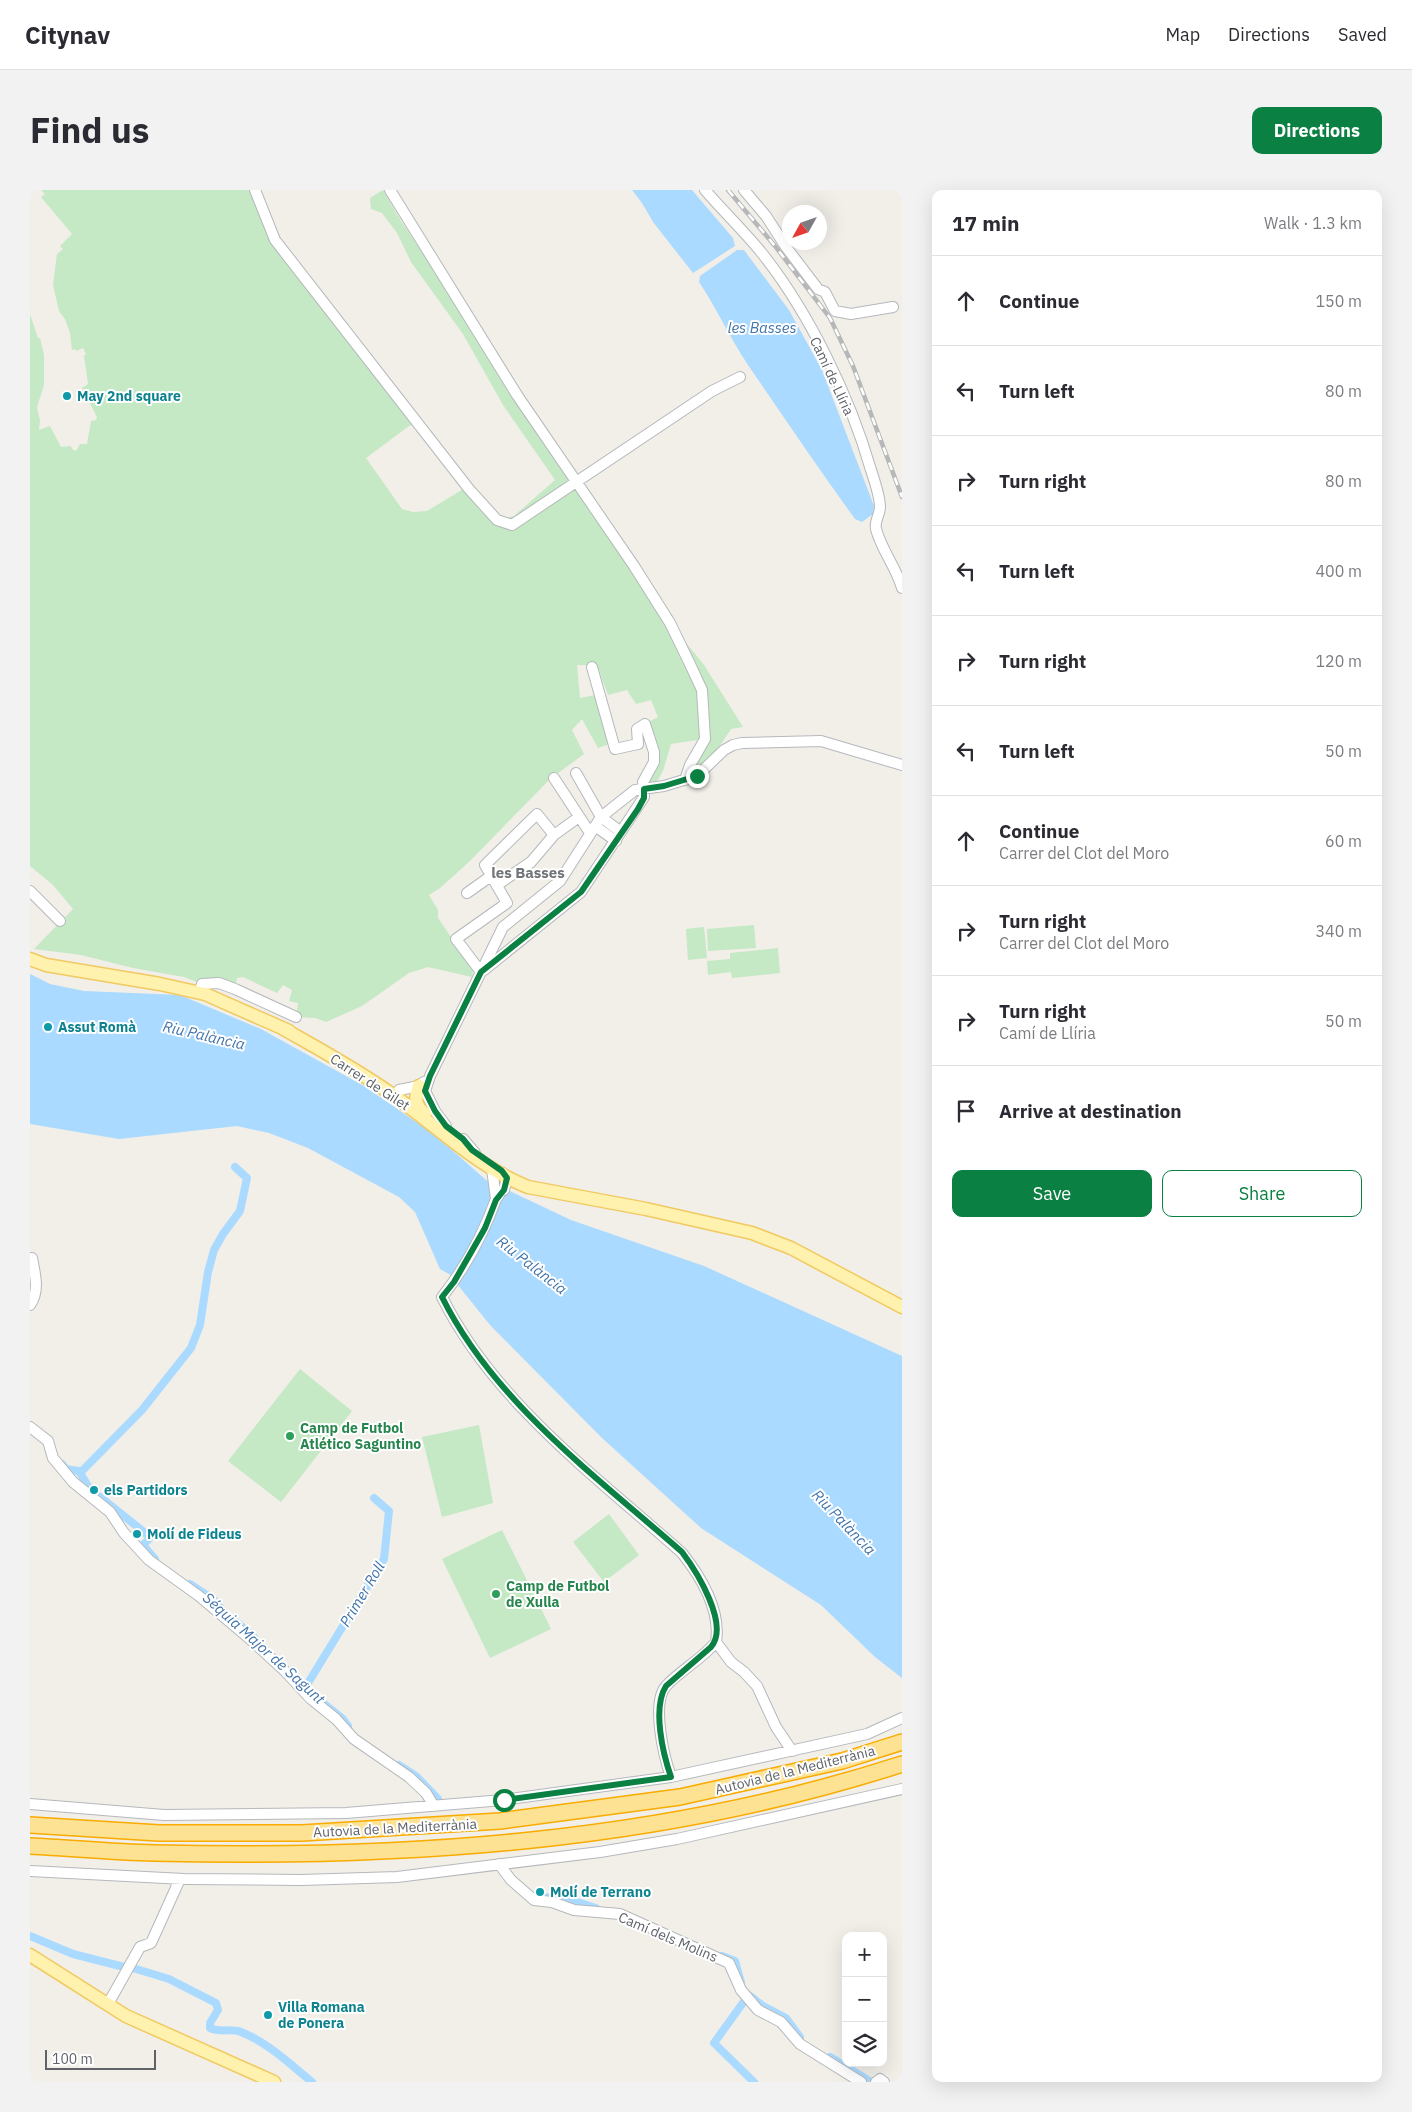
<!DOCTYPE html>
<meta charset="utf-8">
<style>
:root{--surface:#fff;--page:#f2f2f3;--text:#2b2b33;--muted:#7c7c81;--line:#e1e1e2;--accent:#0b8043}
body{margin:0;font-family:"IBM Plex Sans",sans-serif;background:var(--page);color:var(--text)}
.controls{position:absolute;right:15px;bottom:15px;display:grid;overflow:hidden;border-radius:10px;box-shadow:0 5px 20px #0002}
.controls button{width:45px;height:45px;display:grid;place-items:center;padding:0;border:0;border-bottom:1px solid var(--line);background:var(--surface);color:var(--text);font:25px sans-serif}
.compass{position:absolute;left:752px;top:15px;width:45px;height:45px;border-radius:50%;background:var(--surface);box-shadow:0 5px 20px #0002;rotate:230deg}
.scale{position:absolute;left:15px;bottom:12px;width:111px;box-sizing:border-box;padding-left:5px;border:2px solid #5f6368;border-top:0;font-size:14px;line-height:18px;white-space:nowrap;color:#5f6368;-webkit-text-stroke:4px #fff;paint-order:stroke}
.stop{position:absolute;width:15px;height:15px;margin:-11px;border:4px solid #0b8043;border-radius:50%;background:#fff}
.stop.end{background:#0b8043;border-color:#fff;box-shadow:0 1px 5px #0008}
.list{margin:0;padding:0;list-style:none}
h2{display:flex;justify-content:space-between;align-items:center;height:65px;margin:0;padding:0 20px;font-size:21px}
h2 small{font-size:16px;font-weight:400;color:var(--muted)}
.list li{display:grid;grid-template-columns:32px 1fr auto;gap:15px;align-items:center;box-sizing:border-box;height:90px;padding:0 20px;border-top:1px solid var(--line)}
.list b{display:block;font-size:19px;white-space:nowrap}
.list p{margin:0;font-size:16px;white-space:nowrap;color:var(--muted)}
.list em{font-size:16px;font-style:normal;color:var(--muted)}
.actions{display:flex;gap:10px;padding:15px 20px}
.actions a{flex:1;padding:11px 0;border:1px solid var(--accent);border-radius:10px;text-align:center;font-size:18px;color:var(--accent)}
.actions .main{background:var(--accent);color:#fff}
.icon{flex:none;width:28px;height:28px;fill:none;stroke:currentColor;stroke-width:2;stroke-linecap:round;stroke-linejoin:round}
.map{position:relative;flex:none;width:872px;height:1892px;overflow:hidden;border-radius:10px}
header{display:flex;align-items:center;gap:30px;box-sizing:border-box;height:70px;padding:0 25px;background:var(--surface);border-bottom:1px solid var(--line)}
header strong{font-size:24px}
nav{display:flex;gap:28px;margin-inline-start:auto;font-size:18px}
.intro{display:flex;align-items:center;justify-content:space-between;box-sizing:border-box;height:120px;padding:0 30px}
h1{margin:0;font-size:35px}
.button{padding:12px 22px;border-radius:10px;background:var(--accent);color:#fff;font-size:18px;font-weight:700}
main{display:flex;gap:30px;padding:0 30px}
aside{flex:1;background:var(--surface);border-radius:10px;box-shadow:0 5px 20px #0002}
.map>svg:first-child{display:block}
.green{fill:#c5e8c5}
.water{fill:#aadaff}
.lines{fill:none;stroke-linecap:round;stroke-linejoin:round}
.canal{stroke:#aadaff;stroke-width:8}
.minor-casing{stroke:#b5b8bc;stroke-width:12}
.major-casing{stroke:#f2c960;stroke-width:15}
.highway-casing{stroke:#f9ab00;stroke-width:18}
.minor{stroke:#fff;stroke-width:10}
.major{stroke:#fff2af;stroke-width:12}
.highway{stroke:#fde293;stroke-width:15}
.rail-casing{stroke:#b6b7b8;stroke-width:4.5}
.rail{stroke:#fff;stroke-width:2.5;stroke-dasharray:8;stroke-linecap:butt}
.route{stroke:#0b8043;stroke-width:6}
.culture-dot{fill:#0f9aa8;stroke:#fff;stroke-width:2}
.leisure-dot{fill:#2e9e5b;stroke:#fff;stroke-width:2}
.labels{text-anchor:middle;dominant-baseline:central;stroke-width:4;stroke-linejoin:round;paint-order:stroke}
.street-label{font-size:14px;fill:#5f6368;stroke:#fff}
.culture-label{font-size:14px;font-weight:bold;fill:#0d838f;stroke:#fff;text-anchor:start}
.leisure-label{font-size:14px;font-weight:bold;fill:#27864d;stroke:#fff;text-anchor:start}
.water-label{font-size:15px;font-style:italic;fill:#4174aa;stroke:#fff}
.neighbourhood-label{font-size:15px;font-weight:bold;fill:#70757a;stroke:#fff}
</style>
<header>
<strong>Citynav</strong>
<nav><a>Map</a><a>Directions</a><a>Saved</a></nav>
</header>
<div class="intro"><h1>Find us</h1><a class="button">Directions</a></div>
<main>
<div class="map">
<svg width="872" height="1892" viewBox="0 0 872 1892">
<rect width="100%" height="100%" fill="#f1efe8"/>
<path class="green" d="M11,0h214l20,50 143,183 -9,3 -43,32 36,51 11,3 14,-1 38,-23 32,32 17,-4 41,-36 -52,-75 -40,-71 -52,-72 -14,-29 -15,-20 -11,-4 -1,-11 13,-8 18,31 269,402 34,42 39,62 -12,2 -14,21 -32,30 19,-41 -33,5 -8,27 -9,16 -10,2 10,-27 -9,-38 13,-7 -7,-17 -15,4 -9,-14 -19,5 -11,-30h-20l3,33 16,-3 13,49 -11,4 -16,-29 -10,11 12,24 -34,25 -80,82 -30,27 -11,7 9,15v8l35,51 -1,8 -44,-10 -19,6 -47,33 -36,16 -11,-4 -19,-1 2,-14 -9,-2 3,-11 -9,-5 -6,8 -34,-16 -6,1 -2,11 -33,-5 -18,-7 -51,-9 -52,-13 -47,-6 39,-40 -20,-24 -23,-19v-552l8,24h2l4,17v30l-7,22 3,14 -1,9 11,-4 11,21 10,-1 1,3 4,2 4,-7h7l4,-23 5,-1 1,-3 -15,-29 6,-4 -4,-28 2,-2 -3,-6 -7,3 -1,-2 -3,1 -2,-17 -5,-14 -6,-8 -6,-26 4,-31 6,-5 -3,-3 12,-12 -31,-37 4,-3z
M724,735l2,23 -48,3 -1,-22z
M674,737l3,31 -19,2 -2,-31z
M748,758l2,25 -48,5 -1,-6 -23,3 -1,-14 23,-2v-6z
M270,1179l52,42 -71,91 -53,-41z
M449,1235l14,78 -51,14 -20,-80z
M579,1324l30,41 -35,27 -31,-40z
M472,1340l49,99 -61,29 -48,-99z"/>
<path class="water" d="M602,0h60l41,48 2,8 -42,27 -40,-51 -11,-19z
M707,60h7l45,60 33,60 52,136 -1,8 -11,8 -7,-3c-37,-51 -72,-103 -107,-154 -18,-27 -31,-56 -49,-83l1,-6z
M0,784l20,10 34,7 96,4 81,34 103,57 71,49 51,45 85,40 133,46 198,90v322l-27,-21 -54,-52 -120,-77 -99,-90 -112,-113 -41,-51 -9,-5 -25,-57 -16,-15 -91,-49 -39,-15 -32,-7 -118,13 -89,-15z"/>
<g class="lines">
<path class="canal" d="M32,1274l4,5 13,2 9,15 6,6
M50,1283l62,-63 49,-62 9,-23 8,-53 6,-22 9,-16 17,-23 7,-33 -12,-11
M70,1307l49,39v3l-6,6 12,14
M160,1394l23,15 12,14
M204,1430l20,17
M275,1498l79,-129 5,-48 -15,-13
M292,1512l20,16 6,8
M369,1575l17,11 22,23
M512,1708l16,-2 38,12
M0,1746l43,18 51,13
M692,1766l13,5 6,21
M103,1778l36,11 47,24 2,7 -8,13v5c8,5 21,0 31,4 26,10 49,32 71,50
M720,1806l13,10 23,12 14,19
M715,1810l-31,43 40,39
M800,1867l41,25"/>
<defs>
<path id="minor" d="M225,0l20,50 194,249 28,31 15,5 200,-134 28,-14
M360,0l127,205 117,171 36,57 18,37 14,30 3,49 -15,26 -5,15
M675,0c18,21 38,40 56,62 48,60 89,145 110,218 3,9 9,28 9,37 0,8 -6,14 -4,22 5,20 20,38 26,59
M714,0l22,26 20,31 32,42 7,3 10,19 16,3 42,-7
M546,583l25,44 20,15
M524,588l36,55
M565,636l21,15
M467,695l34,-23 23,-27 25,-18
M0,701l30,30
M437,703l24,-17
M454,780l97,-78 63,-95 -1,-15 11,-20v-10l-9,-28 -8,5 1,15 -23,5 -23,-82
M451,782l-25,-33 51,-36 -22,-38 52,-51 17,21
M169,803l3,-9 17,-1 16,6 61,28
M369,900l20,-4 5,-4
M416,936l-11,-15 -10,-20 5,-15 73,-149 57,-46 41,-64 34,-27 29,-4 33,-10 27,-26 9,-5 9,-2 79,-2 81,24
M433,949l12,14
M462,979l4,30 3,-4
M473,983l4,5 -3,12
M466,1009c-13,36 -31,69 -54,98 52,105 155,180 240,256 19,24 39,57 34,89 -14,17 -35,28 -50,44 -15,17 -2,71 5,91
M0,1115c10,-14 5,-31 2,-47
M0,1237l18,14 5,17 20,24 37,30 14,21 25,27 50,36 51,43 35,32 25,27 26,21 18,20 55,38 17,16 8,13
M686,1452l15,20 13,10 13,14 19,41 16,24
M0,1614l134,11 182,-2 157,-13 168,-23 196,-43 35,-16
M469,1674l12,16 23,20 18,2 22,8 46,4 109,49 12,27 17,20 23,12 19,22 61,38
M0,1681l154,8 117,1 96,-3 203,-25 77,-13 225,-50
M78,1814l32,-57 11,-4 29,-64
M846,1892l4,-3 4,3"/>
<path id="major" d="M0,769l16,6 114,19 45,10 84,37
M252,838c37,21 74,41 108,65 45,31 87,74 138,94l118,22 106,24 39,15 111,59
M389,896c-4,12 -5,19 6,28
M0,1765l96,61 148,66"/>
<path id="highway" d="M0,1635l129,8h143l198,-12 180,-24 162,-36 60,-19
M0,1656c41,2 83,6 124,7 251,6 508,-11 748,-89"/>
</defs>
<use href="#minor" class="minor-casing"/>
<use href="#major" class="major-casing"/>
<use href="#highway" class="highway-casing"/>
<use href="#minor" class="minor"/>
<use href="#major" class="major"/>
<use href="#highway" class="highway"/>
<defs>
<path id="rail" d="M698,0l47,56 55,72 23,48 49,131"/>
</defs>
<use href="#rail" class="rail-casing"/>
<use href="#rail" class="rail"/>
</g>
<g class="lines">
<path class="route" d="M474,1610l167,-23c-8,-23 -19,-69 -5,-91l45,-39c19,-22 -14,-75 -29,-95 -85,-75 -188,-150 -240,-255l12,-15 31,-54 11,-28 8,-10 3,-12 -5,-7 -30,-21 -9,-11 -17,-13 -11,-15 -10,-20 5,-15 51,-104 100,-80 57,-83 6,-11v-9l20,-3 33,-10"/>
</g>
<g class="culture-dot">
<circle cx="37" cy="206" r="5"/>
<circle cx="18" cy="837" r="5"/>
<circle cx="64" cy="1300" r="5"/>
<circle cx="107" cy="1344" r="5"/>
<circle cx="510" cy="1702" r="5"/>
<circle cx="238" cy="1825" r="5"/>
</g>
<g class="leisure-dot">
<circle cx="260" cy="1246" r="5"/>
<circle cx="466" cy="1404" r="5"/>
</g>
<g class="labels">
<g class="street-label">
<text transform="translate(802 186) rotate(65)">Camí de Llíria</text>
<text transform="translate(340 892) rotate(33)">Carrer de Gilet</text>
<text transform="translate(765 1580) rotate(-14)">Autovia de la Mediterrània</text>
<text transform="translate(365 1638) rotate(-3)">Autovia de la Mediterrània</text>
<text transform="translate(638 1747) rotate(23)">Camí dels Molins</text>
</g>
<g class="culture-label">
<text x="47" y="206">May 2nd square</text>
<text x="28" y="837">Assut Romà</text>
<text x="74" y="1300">els Partidors</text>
<text x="117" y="1344">Molí de Fideus</text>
<text x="520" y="1702">Molí de Terrano</text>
<text x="248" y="1817">Villa Romana<tspan x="248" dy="16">de Ponera</tspan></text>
</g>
<g class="leisure-label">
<text x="270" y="1238">Camp de Futbol<tspan x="270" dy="16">Atlético Saguntino</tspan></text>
<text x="476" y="1396">Camp de Futbol<tspan x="476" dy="16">de Xulla</tspan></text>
</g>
<g class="water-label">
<text x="732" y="137">les Basses</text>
<text transform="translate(174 845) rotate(13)">Riu Palància</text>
<text transform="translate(502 1075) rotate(38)">Riu Palància</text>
<text transform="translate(814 1332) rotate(46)">Riu Palància</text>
<text transform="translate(332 1404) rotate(-59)">Primer Roll</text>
<text transform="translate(234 1458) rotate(42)">Séquia Major de Sagunt</text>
</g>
<g class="neighbourhood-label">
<text x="498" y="682">les Basses</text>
</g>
</g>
</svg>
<div class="controls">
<button>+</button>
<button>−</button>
<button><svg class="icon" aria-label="layers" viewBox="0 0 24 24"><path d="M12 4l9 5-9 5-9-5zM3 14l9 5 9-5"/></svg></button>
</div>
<svg class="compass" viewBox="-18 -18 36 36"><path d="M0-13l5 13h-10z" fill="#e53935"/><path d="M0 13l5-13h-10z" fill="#7c7c81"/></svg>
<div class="scale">100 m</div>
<div class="stop" style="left:474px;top:1610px"></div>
<div class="stop end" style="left:667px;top:586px"></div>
</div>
<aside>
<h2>17 min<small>Walk · 1.3 km</small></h2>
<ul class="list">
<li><svg class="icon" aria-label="ahead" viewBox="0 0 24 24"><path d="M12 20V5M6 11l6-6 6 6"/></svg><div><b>Continue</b></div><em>150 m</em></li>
<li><svg class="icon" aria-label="left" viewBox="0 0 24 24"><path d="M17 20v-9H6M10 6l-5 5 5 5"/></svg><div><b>Turn left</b></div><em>80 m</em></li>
<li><svg class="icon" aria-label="right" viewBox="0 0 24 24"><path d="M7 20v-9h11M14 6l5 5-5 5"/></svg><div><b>Turn right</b></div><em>80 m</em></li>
<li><svg class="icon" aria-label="left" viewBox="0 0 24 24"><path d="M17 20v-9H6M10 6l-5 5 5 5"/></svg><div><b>Turn left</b></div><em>400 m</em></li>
<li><svg class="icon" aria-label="right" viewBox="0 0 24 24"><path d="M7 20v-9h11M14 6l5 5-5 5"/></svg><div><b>Turn right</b></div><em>120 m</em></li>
<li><svg class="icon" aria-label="left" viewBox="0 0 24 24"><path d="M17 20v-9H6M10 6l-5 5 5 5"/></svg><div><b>Turn left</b></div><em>50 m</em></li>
<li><svg class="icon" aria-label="ahead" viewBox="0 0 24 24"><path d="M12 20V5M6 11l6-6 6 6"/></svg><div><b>Continue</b><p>Carrer del Clot del Moro</p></div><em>60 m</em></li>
<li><svg class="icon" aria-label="right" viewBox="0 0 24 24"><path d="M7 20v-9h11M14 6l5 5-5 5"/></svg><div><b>Turn right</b><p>Carrer del Clot del Moro</p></div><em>340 m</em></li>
<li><svg class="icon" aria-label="right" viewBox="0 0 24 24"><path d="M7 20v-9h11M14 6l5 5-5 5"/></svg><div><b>Turn right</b><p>Camí de Llíria</p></div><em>50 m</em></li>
<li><svg class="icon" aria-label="arrive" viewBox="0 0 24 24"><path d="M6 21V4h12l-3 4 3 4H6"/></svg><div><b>Arrive at destination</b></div></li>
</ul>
<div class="actions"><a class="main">Save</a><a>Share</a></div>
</aside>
</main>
